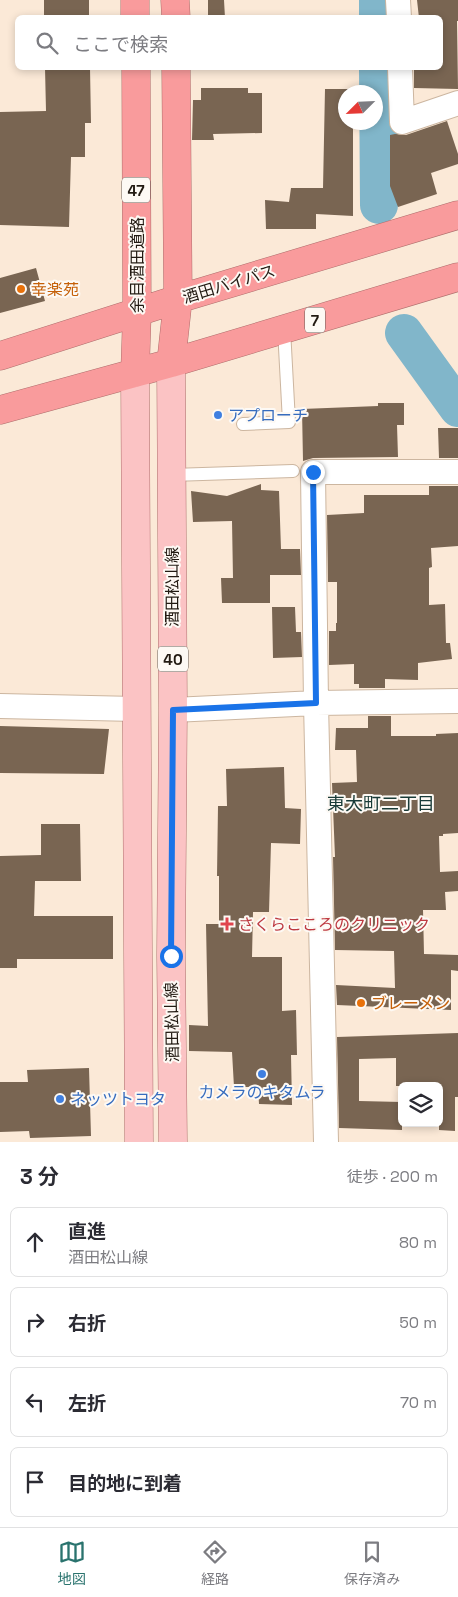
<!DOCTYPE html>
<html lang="ja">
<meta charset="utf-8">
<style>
:root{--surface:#fff;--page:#f7f7f7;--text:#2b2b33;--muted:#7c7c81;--line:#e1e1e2;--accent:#2a736e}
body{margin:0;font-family:"Space Grotesk","Noto Sans JP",sans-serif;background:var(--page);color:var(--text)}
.controls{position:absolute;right:15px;bottom:15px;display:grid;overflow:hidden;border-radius:8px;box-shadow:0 2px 8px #0003}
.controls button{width:45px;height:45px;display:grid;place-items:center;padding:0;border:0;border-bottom:1px solid var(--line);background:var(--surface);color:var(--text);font:25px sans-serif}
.compass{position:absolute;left:338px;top:85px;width:45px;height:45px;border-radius:50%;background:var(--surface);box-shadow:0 2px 8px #0003;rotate:246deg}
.stop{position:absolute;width:15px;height:15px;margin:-11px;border:4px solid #1a73e8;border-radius:50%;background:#fff}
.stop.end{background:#1a73e8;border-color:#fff;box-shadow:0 1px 5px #0008}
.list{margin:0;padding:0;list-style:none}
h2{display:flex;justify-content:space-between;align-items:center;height:65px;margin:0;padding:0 20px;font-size:21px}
h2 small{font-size:16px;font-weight:400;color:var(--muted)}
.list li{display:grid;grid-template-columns:32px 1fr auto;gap:15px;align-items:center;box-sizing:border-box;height:70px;margin:0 10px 10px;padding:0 10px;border:1px solid var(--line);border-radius:8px}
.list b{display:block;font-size:19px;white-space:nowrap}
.list p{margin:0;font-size:16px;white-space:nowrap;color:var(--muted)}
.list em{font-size:16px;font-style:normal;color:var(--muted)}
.icon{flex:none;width:28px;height:28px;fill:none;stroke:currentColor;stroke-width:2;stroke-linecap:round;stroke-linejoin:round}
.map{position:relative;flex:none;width:458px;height:1142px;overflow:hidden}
.search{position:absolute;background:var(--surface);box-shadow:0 2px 8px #0003;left:15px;right:15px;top:15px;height:55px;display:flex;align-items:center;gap:12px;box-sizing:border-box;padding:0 18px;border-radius:8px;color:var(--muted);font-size:19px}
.sheet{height:385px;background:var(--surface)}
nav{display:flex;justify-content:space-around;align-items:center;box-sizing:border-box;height:70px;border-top:1px solid var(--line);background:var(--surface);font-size:14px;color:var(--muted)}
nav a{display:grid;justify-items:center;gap:2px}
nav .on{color:var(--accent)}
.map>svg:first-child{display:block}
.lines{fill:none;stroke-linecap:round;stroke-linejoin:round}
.river{stroke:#81b6ca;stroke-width:38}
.building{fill:#796552}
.lane-casing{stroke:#ccb6a0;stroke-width:14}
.street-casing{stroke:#ccb6a0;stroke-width:26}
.primary-casing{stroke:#ae6e6c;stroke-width:29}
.highway-casing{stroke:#ae6e6c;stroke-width:29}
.lane{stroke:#fff;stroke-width:12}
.street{stroke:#fff;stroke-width:24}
.primary{stroke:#fbc3c4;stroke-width:28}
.highway{stroke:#f99b9c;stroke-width:28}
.route{stroke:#1a73e8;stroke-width:6}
.food-dot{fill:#e8710a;stroke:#fdf9f4;stroke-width:2}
.shop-dot{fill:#3f7fe0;stroke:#fdf9f4;stroke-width:2}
.health-dot{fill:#e0444e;stroke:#fdf9f4;stroke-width:2}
.labels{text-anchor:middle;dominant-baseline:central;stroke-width:4;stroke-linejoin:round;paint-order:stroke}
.shield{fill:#fdf9f4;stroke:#645d56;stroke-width:1}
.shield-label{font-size:15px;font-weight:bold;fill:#221a12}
.street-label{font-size:16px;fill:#221a12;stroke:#fdf9f4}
.food-label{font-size:16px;fill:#c56008;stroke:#fdf9f4;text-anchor:start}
.shop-label{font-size:16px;fill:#366cbe;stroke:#fdf9f4;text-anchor:start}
.health-label{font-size:16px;fill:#be3a42;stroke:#fdf9f4;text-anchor:start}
.neighbourhood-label{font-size:18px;fill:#193b38;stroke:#fdf9f4}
</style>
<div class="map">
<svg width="458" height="1142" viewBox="0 0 458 1142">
<rect width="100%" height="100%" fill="#fbe9d7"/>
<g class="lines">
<path class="river" d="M378,0v18
M378,68l1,137
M404,333l54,75"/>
</g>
<path class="building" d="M44,0h45v18h-45z
M208,0h16l1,18h-17z
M417,0h41v21h-1l1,68 -44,-1v-20h26v-50h-21z
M45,68h45l1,55h-6v34h-14l-2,70 -69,-2v-113l46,-1z
M201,88h47v5h14v40l-49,1 1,6h-22l1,-40h8z
M325,89h28v3h-7v30h7v94l-37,-2v15h-50l-1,-29 24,2 2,-14h32z
M447,121l11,33v10l-27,9 6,21 -39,13 -8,-21v-51l5,-1 11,1z
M36,268l9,33 -45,12v-35z
M378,403h26v22h-7l1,32 -85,1 -10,3 -1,-52 76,-3z
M438,428h20v30h-19z
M261,484v6l18,1 2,58h19l1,26h-31v28h-48l-1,-25h12l-1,-57 -39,1 -2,-31 36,5z
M429,486h29v60l-27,2 1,19 -3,1v37l16,-1 1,39h4l2,16 -34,4v17l-33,-1v9h-26v-4h-5v-20l-25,1v-34h7v-8h1v-41h-9l-1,-67 37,-2v-18h65z
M272,607h23l1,25h5l1,25 -29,1z
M368,716h23v20h45v-2l22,-1v100l-15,1v2h-4l1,36 18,-1v20l-13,1 1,18h-23l1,44 34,1v16l-7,-1v40l-114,-5 -1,-20 59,3 -1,-37 -59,-1 -2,-93h2l-3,-74 25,-1 -1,-32h-21l1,-22h32z
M0,726l109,3 -5,45 -104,-1z
M284,767l1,41 16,1 -1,35 -29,-1 -2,69h-16l-1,45h30v54l14,-1 1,45h-6l1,50 -33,-1 -1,-17h-24l-2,-35 -43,-1v-26l19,1 -2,-102h13v-48h-2l1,-70h9l-1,-37z
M41,824h39l1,57h-46l-1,35h79v43h-96v9h-17v-112l41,-1z
M458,1033v64h-3v34l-16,-1v-44h-43v-28l-37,1v42l43,1v28l-63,-2 -2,-91z
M89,1068l2,68 -61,2 -1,-7 -29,1v-50h28l-1,-12z"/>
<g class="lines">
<defs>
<path id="lane" d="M243,424l46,-2 -5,-93
M172,475l121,-4"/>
<path id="street" d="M398,0l1,18
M400,68l2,54 56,-19
M0,706l136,3
M173,710l143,-7 142,-2
M326,1142l-10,-439 -3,-231h145"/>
<path id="primary" d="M171,363l2,347 -2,245 2,187
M135,373l4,769"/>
<path id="highway" d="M135,0v18
M175,0l1,18
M0,356l178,-57 280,-84
M171,363l7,-64 -2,-231
M135,373l2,-61 -1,-244
M0,410l171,-47 287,-86"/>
</defs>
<use href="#lane" class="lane-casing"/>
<use href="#street" class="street-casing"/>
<use href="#primary" class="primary-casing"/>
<use href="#highway" class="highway-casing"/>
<use href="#lane" class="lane"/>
<use href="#street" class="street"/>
<use href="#primary" class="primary"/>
<use href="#highway" class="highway"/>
</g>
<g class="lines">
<path class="route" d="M171,956l2,-246 143,-7 -3,-231"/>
</g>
<g class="food-dot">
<circle cx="21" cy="289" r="5"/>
<circle cx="361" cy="1003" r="5"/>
</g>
<g class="shop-dot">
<circle cx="218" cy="415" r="5"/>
<circle cx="262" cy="1074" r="5"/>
<circle cx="60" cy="1099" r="5"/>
</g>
<path class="health-dot" d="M224.5 916.5h5v5h5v5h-5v5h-5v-5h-5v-5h5z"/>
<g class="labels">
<g class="shield">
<rect x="122" y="177.5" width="28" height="25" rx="4"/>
<rect x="305" y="307.5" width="20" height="25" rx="4"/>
<rect x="158" y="646.5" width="30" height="25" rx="4"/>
</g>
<g class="shield-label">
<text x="136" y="190">47</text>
<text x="315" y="320">7</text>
<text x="173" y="659">40</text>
</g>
<g class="street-label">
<text transform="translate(137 265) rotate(-90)">余目酒田道路</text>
<text transform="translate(229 284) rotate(-17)">酒田バイパス</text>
<text transform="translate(172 587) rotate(-90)">酒田松山線</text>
<text transform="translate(172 1022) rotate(-91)">酒田松山線</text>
</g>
<g class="food-label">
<text x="31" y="289">幸楽苑</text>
<text x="371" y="1003">ブレーメン</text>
</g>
<g class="shop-label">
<text x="228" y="415">アプローチ</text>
<text x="262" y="1092" text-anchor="middle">カメラのキタムラ</text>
<text x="70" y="1099">ネッツトヨタ</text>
</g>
<g class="health-label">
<text x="238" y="924">さくらこころのクリニック</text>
</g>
<g class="neighbourhood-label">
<text x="381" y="803">東大町二丁目</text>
</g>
</g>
</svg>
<div class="controls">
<button><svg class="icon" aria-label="layers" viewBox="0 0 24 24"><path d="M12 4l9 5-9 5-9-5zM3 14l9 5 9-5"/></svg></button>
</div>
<svg class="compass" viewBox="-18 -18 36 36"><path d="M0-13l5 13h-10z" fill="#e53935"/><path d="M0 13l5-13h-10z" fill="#7c7c81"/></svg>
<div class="stop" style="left:171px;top:956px"></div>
<div class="stop end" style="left:313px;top:472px"></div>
<div class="search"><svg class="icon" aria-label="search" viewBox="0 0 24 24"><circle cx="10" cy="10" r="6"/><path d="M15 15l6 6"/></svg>ここで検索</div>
</div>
<section class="sheet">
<h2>3 分<small>徒歩 · 200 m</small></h2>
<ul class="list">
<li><svg class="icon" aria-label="ahead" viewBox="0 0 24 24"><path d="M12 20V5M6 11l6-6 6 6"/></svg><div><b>直進</b><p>酒田松山線</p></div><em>80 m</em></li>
<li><svg class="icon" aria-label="right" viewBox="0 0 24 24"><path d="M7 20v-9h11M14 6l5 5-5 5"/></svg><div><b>右折</b></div><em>50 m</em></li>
<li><svg class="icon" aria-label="left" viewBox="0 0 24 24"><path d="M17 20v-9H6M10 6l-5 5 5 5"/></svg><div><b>左折</b></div><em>70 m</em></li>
<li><svg class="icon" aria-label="arrive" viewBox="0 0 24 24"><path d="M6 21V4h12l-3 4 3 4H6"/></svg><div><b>目的地に到着</b></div></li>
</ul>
</section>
<nav>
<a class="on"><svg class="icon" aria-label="map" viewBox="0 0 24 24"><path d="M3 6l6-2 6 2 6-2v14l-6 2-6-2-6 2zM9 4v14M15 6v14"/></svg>地図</a>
<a><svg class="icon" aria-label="directions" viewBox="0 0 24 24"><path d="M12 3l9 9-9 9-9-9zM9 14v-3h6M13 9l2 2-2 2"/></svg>経路</a>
<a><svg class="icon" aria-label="saved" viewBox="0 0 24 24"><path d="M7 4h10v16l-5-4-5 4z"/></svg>保存済み</a>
</nav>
